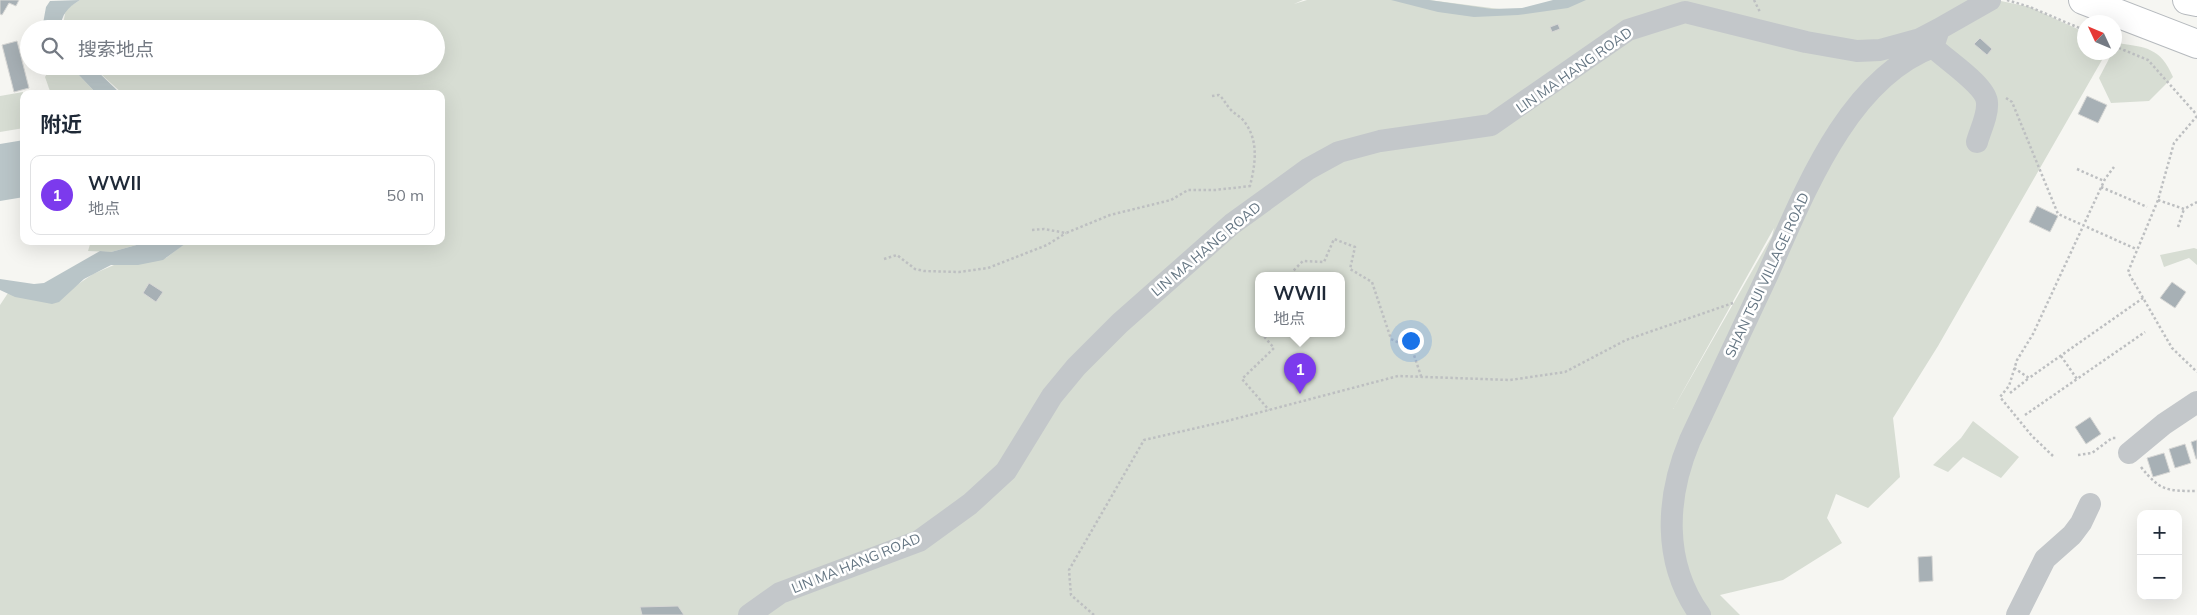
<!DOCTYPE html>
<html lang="zh">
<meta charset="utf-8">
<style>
:root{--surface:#fff;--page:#f6f6f7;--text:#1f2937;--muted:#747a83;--line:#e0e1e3;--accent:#7c3aed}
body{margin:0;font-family:Mulish,"Noto Sans SC",sans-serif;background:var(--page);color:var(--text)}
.controls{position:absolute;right:15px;bottom:15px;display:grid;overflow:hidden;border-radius:10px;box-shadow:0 5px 20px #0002}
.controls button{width:45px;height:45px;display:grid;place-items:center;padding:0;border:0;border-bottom:1px solid var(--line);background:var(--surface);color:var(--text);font:25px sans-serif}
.compass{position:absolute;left:2077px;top:15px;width:45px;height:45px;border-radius:50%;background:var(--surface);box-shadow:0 5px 20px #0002;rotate:314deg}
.you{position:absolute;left:1410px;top:340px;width:18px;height:18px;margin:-12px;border:4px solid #fff;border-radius:50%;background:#1a73e8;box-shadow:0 0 0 8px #1a73e833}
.badge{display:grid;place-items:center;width:32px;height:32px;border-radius:50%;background:var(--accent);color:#fff;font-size:16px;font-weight:700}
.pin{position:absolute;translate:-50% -41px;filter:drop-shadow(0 1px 2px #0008)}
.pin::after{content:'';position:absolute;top:26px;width:18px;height:15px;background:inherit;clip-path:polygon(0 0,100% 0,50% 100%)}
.popup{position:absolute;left:1255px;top:272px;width:90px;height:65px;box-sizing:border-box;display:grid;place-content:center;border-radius:10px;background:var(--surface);filter:drop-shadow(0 1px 4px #0005);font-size:16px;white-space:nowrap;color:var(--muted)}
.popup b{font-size:19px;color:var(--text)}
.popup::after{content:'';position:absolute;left:50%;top:100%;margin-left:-10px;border:10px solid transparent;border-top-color:var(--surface)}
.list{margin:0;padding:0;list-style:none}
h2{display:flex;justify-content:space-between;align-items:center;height:65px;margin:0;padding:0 20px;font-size:21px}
h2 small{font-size:16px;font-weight:400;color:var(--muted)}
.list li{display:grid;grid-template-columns:32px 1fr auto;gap:15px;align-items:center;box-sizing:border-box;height:80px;margin:0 10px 10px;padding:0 10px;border:1px solid var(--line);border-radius:10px}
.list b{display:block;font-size:19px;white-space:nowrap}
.list p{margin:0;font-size:16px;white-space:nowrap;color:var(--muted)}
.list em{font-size:16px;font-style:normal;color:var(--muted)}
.icon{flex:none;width:28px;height:28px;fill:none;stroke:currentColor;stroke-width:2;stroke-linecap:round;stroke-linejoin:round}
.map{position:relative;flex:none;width:2197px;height:615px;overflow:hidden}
.search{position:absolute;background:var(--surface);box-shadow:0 5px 20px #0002;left:20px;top:20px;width:425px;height:55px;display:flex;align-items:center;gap:12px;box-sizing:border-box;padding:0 18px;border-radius:28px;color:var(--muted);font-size:19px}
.panel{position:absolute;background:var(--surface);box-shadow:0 5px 20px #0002;left:20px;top:90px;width:425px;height:155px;border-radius:10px}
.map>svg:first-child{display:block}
.green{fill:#d7ddd3;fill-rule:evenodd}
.water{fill:#b9c5c8}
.building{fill:#a7b0b5;stroke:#d7d7d5}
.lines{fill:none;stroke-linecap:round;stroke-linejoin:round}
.major-casing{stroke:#b6babe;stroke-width:30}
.path{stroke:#bdbfc1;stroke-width:2.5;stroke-dasharray:2.5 2.5;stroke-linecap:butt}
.minor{stroke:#c3c7ca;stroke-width:22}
.major{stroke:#fff;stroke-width:28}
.labels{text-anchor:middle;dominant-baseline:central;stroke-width:5;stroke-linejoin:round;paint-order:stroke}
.street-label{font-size:14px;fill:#657683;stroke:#fff}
</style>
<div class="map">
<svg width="2197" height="615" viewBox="0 0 2197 615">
<rect width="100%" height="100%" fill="#f6f6f2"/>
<path class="green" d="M80,0h1223l-9,4 13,-4h122l86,11 47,-11h434l34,7 54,25v20l22,1 -168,293 -45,72 7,59 -32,31 -32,-14 -9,24 15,25 -59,37 -63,15 20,20h-1740v-310l8,-12 66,-6 19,-13 21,-9 52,-7 22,-17h253v-147h-318l-31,-28h344v-37h-374l4,-20zM1774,228l-2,8 -99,173zM1259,275h82v58h-82z
M2117,43c29,4 44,5 56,34l-24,24 -38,2 -12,-25 13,-25 2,-1z
M51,67l24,4 22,23h-46l-6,-17z
M23,92l1,36 -24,4v-36z
M91,241h60l-40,11 -23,-1z
M2194,248l3,1v16l-8,-7 -25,9 -4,-12z
M1973,421l46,36 -18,21 -38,-21 -15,15 -15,-7 28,-27z"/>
<path class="water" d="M80,0c-13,8 -18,14 -20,29h-18l4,-22 4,-6z
M1391,0h38l63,9 30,-1 31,-8h33l-18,8 -50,7 -44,2 -36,-5z
M50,66h42l29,28h-24l-22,-23z
M24,140v57l-24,4v-57z
M151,241h38l-26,19 -25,5h-27l-27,14 -25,23 -7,2 -37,-7 -15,-7v-11l34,5 10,-1 56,-32 11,1z"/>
<path class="building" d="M0,0h19l-3,6 -7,-3 -7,12 -2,-1z
M1558,24l2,5 -8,3 -2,-5z
M1980,38l12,11 -5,6 -13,-11z
M17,41l12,47 -15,4 -12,-47z
M2087,96l20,9 -9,18 -20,-9z
M2037,206l21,10 -8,16 -21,-10z
M2172,282l14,10 -11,16 -15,-10z
M149,283l14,9 -7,10 -13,-9z
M2090,417l11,17 -15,10 -11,-17z
M2197,440v19h-1l-5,-17z
M2185,444l6,19 -16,5 -6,-19z
M2164,453l6,19 -17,5 -6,-19z
M1932,556l1,25 -14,1 -1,-25z
M678,606l6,9h-42l-2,-8z"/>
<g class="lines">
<defs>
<path id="major" d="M2083,0l114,44
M2187,0l10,2"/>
</defs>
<use href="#major" class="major-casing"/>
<path class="path" d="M1754,0l6,12
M2007,0l23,7 54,23
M2114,46l34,14 49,55
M1212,96l7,-1c5,4 7,10 12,15 5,5 12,8 15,14 13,19 9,41 4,62
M2006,98l6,4 46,112 78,35
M2197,116l-23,27 -16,57 -30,72 44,76 25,24
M2077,169l27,12
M2101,187l46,20
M2158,200l26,9 13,-7
M2178,227l6,-18
M1032,230l12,-1 22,4 44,-18 61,-15 17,-10h27l36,-4
M884,259l13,-4 18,14 9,2 35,1 29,-4 59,-23 19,-12
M1293,275v-4l10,-10 21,1 10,-23 21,8 -5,22 22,13 19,57 21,10 9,27
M1261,333l13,15 -32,31 27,31
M2061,356l16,23 68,-47
M2014,368l15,10 114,-80
M2010,393l19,-15
M2025,415l52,-36
M2078,455l14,-2 20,-15h4
M2053,456l-21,-20 -32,-39 9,-11 8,-26 16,-26 72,-155 9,-12
M2141,467c19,24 26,24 56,24
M1094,615l-23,-20 -2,-25 75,-130 83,-19 171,-45 112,4 55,-8 61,-32 107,-37"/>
<path class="minor" d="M1933,47c13,13 54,39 54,56 1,12 -7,28 -10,39
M2129,453l35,-29 33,-22
M749,615l31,-22 139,-52 51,-37 36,-33 46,-75 24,-29 44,-44 112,-99 76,-55 31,-17 41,-11 111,-16 137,-95 57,-18 121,30 51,9 23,-1 40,-11 19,-10
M1700,615c-38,-53 -34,-118 -10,-175 25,-54 51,-108 76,-162 36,-79 79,-198 167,-231l6,-18 51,-29
M2017,615l28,-56 27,-24 9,-12 9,-19"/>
<use href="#major" class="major"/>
</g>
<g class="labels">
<g class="street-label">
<text transform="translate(1574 70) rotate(-35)">LIN MA HANG ROAD</text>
<text transform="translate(1206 249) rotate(-40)">LIN MA HANG ROAD</text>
<text transform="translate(1767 275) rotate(-65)">SHAN TSUI VILLAGE ROAD</text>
<text transform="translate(856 563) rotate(-22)">LIN MA HANG ROAD</text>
</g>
</g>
</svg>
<div class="controls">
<button>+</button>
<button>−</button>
</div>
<svg class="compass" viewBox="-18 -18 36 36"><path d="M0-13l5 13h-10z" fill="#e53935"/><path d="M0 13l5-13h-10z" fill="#747a83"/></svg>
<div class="you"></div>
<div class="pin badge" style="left:1300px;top:394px">1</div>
<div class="popup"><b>WWII</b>地点</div>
<div class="search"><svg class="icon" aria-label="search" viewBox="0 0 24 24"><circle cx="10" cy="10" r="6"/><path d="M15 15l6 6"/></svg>搜索地点</div>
<section class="panel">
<h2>附近<small></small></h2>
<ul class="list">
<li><span class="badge">1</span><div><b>WWII</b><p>地点</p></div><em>50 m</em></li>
</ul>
</section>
</div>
